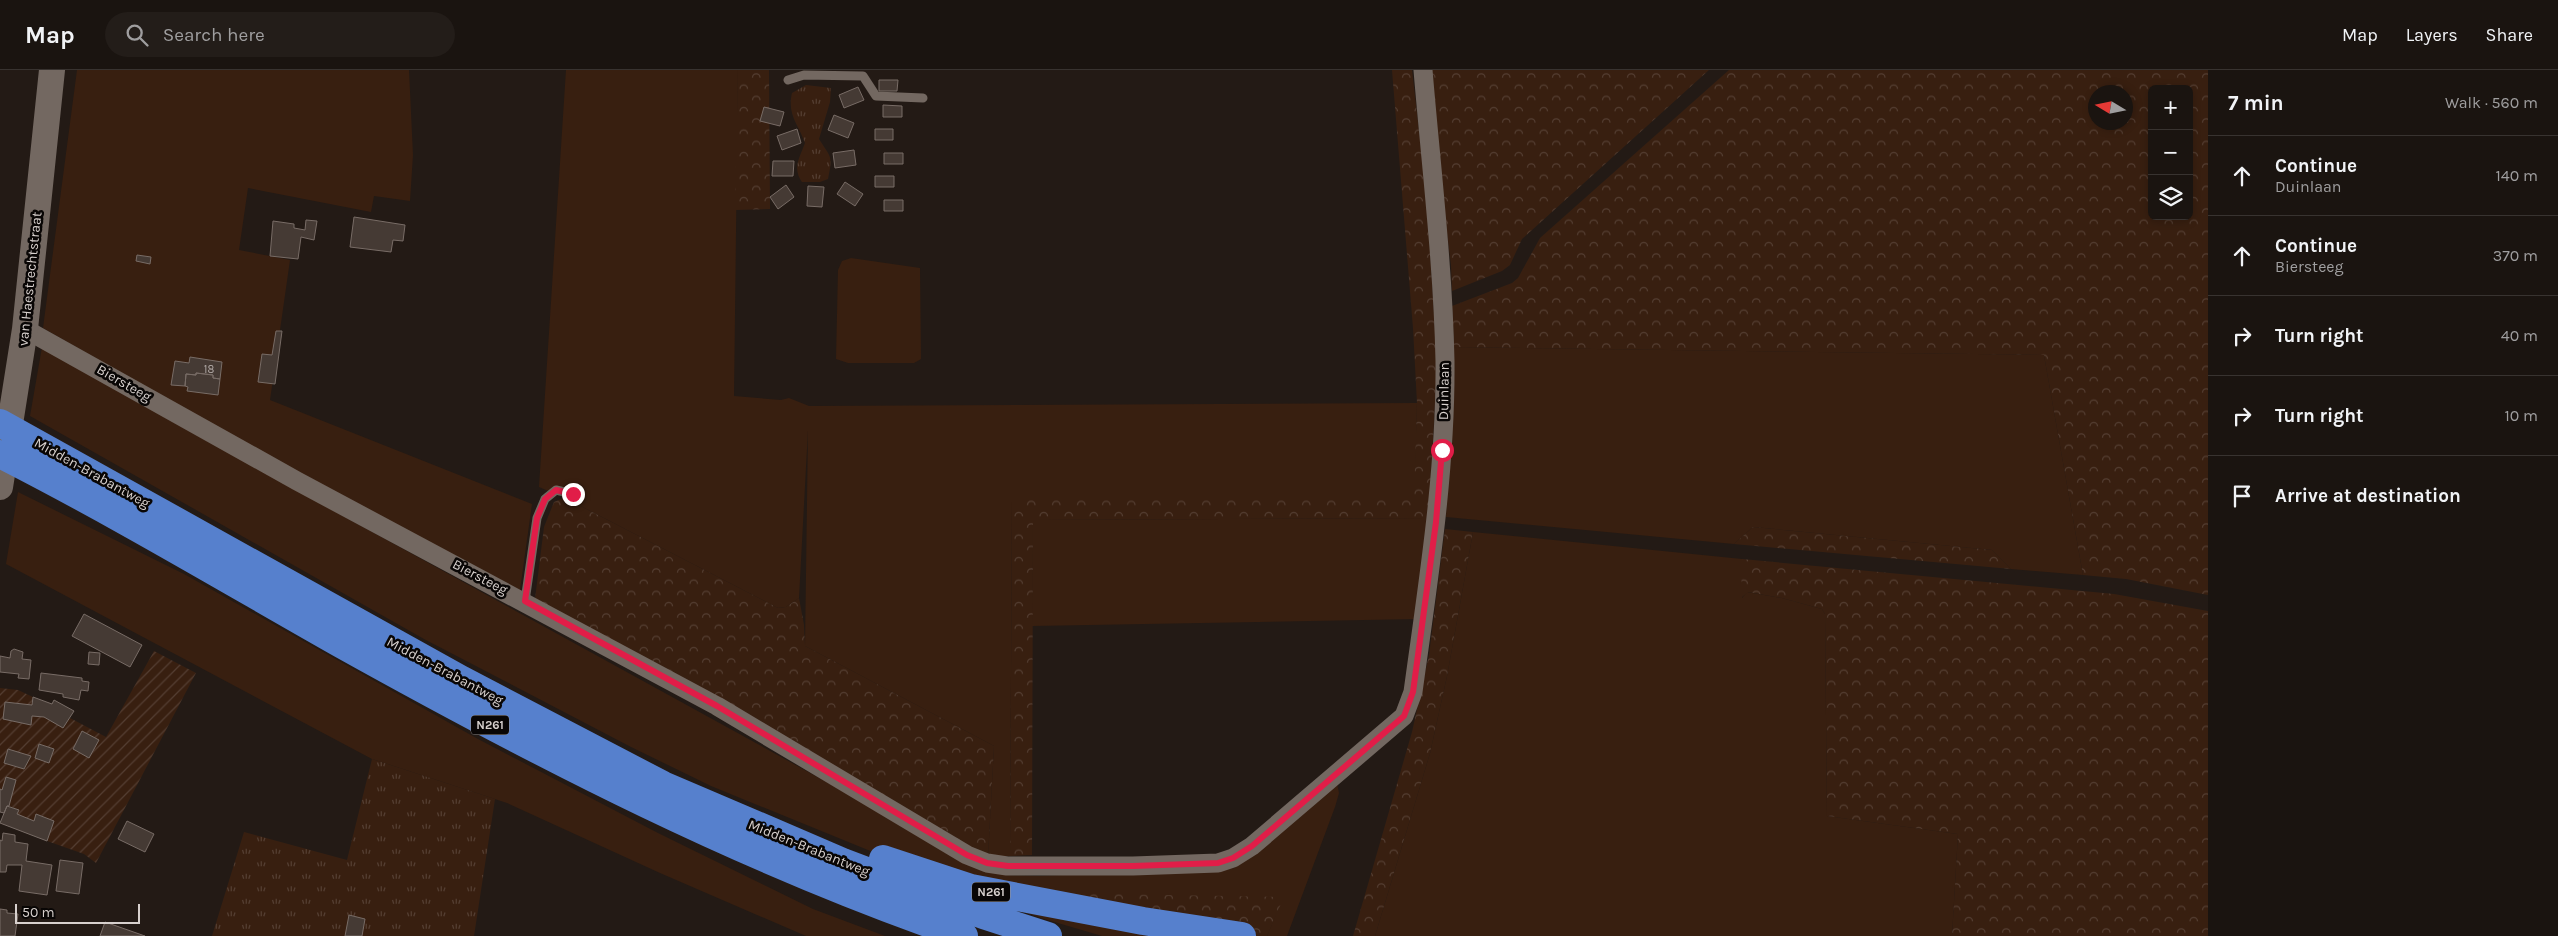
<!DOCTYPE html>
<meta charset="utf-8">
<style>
:root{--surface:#1a1410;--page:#231d19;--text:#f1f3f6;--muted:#9f9e9f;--line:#383330}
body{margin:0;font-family:Karla,sans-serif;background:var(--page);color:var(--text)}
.controls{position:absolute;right:15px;top:15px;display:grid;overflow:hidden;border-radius:8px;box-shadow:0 2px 8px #0003}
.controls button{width:45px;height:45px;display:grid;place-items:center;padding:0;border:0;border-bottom:1px solid var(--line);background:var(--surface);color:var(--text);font:25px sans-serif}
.compass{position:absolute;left:2088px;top:15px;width:45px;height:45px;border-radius:50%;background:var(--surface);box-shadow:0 2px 8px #0003;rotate:280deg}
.scale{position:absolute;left:15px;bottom:12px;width:125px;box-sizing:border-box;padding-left:5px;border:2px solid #d7d0cd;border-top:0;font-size:14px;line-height:18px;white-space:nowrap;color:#d7d0cd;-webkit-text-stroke:4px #090605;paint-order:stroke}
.stop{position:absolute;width:15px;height:15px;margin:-11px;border:4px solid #e11d48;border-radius:50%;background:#fff}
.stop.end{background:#e11d48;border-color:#fff;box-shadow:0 1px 5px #0008}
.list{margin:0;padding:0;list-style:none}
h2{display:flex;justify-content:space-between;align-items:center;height:65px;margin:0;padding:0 20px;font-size:21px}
h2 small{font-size:16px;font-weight:400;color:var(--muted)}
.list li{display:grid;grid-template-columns:32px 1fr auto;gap:15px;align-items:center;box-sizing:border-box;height:80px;padding:0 20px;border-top:1px solid var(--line)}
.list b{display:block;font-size:19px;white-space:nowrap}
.list p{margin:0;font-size:16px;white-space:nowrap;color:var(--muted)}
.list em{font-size:16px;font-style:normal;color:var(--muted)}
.icon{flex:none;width:28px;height:28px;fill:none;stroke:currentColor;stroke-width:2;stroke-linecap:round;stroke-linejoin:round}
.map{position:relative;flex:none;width:2208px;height:866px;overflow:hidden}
header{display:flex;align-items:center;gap:30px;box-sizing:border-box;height:70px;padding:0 25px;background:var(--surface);border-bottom:1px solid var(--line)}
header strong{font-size:24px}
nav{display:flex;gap:28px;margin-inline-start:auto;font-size:18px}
.search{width:350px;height:45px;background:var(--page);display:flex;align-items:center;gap:12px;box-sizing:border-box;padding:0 18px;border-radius:28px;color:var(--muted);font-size:19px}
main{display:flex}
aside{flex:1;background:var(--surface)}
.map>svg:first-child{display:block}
.grass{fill:#381f10}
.forest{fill:url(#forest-crowns);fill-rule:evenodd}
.park{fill:url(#park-tufts)}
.garden{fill:url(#garden-furrows);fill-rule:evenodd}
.building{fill:#453a34;stroke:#786c66}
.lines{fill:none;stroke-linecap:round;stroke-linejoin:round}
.lane{stroke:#736861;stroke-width:9}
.street{stroke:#736861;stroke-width:19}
.secondary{stroke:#736861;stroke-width:26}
.highway{stroke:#5680cd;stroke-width:28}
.route{stroke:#e11d48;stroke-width:6}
.labels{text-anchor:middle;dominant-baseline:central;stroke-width:5;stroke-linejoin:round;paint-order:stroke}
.number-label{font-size:11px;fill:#b2aaa7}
.shield{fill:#090605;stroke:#999391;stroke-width:1}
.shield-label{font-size:12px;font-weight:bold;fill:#d7d0cd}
.street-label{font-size:14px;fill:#d7d0cd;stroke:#090605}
</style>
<header>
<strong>Map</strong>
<div class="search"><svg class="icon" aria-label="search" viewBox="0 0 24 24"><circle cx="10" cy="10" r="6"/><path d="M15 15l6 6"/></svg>Search here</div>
<nav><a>Map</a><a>Layers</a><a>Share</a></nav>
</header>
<main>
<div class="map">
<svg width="2208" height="866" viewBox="0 0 2208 866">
<defs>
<pattern id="forest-crowns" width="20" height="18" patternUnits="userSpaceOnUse" patternTransform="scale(1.25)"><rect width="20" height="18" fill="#381f10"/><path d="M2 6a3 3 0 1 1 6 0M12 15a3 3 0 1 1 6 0" fill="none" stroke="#543e32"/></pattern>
<pattern id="park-tufts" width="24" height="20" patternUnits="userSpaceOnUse" patternTransform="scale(1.25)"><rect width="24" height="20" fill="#381f10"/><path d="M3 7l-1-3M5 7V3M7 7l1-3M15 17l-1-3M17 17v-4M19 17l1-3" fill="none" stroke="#543e32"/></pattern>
<pattern id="garden-furrows" width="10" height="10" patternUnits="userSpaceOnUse" patternTransform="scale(1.25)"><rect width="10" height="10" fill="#381f10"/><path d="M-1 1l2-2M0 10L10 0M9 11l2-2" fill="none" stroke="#543e32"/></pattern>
</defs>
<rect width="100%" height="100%" fill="#231a15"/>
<path class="grass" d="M77,0h332l4,85 -3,46 -36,-5 -3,16 -123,-24 -9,62 51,10 -20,140 262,104 -12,86 -251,-132 -226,-130z
M566,0h172l-4,326 47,4 8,-2 20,8 608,-3 -2,95 -403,3 -2,355h-22l6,-110 -189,-100 3,-216 -9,168 -13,9 -8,1 -211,-109 -28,-12z
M851,188l69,10 1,91 -7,4h-66l-12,-4 2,-89 4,-9z
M42,277l154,88 685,377 123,63 34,1 196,-8 103,-85 2,10 -4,14 -48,129h-20l16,-39 -251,4 114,35h-44l-61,-18 -58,-21 -272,-111 -80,-39 -207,-108 -394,-223z
M1454,277l590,8 39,220 -72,-6 -19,-19 -239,-23 -19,17 -288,-27z
M18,422l166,82 294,165 180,94 155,76 72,27h-79l-146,-63 -153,-70 -135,-44 -366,-195z
M1429,448l-11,101 -386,7 1,-106z
M1473,462l269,27v39l5,-6 35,6 40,11 3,5 2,202 131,18 -6,102h-577l55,-183 17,-77z"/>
<path class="forest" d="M738,0h31l1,139 -35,1z
M1392,0h20l15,130 10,164 -8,154 -396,2 -1,335 -22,1 2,-356 402,-3 3,-94 -4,-75z
M1427,0h282l-187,169 -12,26 -8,6 -50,20 -1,-26z
M1729,0h479v525l-82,-16 -43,-4 -39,-220 -590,-8 -2,-41 60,-23 6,-5 22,-40zM2152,19h37v127h-37zM2096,22h30v30h-30z
M561,429h6l211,109 8,-1 13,-9 5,27 1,21 189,100 -6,110 -12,-4 -441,-253 9,-72 10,-25z
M1753,457l239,23 19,19 -277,-25z
M1445,459l28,3 -26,144 -17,77 -55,183h-22l59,-204 17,-77z
M1742,489l372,35 94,17v325h-256l6,-102 -131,-18 -2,-202 -3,-5 -40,-11 -34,-6 -7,6z
M1051,823l233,4 -17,39h-121l-114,-35z"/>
<path class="park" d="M806,15l25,3 -1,14 -11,37c12,19 14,16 9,40l-8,3h-18c-10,-14 -2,-25 3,-39 -7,-20 -18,-28 -13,-50z
M372,689l123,40 -21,137h-262l32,-104 103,28z"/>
<path class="garden" d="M154,581l42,22 -100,190 -12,-9 -37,-13 7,-20 -17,-7 -3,7 -17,-7 2,-4 -10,-4 7,-26 -10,-2 -4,12 -2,-1v-101l18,2 15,7 -1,8 -27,-3 -1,17 26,6 2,-9 12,1 19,11 7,-10 36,19zM8,679l22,8 -6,12 -20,-6z"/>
<path class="building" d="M879,10h19l-1,11h-18z
M858,17l6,13 -20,8 -5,-13z
M883,35l19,1v11h-19z
M764,37l20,5 -4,14 -20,-5z
M834,45l20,8 -6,15 -20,-8z
M797,59l4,14 -19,7 -5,-14z
M875,59h18v11h-18z
M854,80l2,15 -21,3 -2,-15z
M884,83h19v11h-19z
M773,91h21l-1,15h-21z
M875,106h19v11h-19z
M845,112l18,12 -8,12 -18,-12z
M786,115l8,12 -16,12 -8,-12z
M808,116l16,1 -2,20 -15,-1z
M884,130h19v11h-19z
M354,147l51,8 -2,16 -10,-1 -2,12 -41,-5z
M306,150l11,1 -3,19 -13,-3 -3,22 -28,-3 3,-35 21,3v4l11,2z
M137,185l14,2 -1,7 -14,-3z
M276,261h6l-7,53 -17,-2 4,-28 10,1z
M190,287l32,5 -2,17 -7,-1v-3l-17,-2v2l-10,-1 -1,12 -14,-1 4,-24 14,2z
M196,303l17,2v3l7,1 -2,16 -31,-4 1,-4 -3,-1 1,-12 10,1z
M84,544l58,31 -12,22 -58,-31z
M14,579l9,3 -1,7 9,1 -2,19 -11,-1 1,-4 -19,-2v-16l10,2 1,-7z
M89,582l11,1 -1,12 -11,-1z
M41,603l41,5v3l7,1 -1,9 -7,-1 -2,10 -16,-3v-3l-24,-4z
M33,627l19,7 2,-4 20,11 -11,17 -19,-11 -12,-1 -1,9 -28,-6 2,-17 27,3z
M82,661l17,9 -10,18 -16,-9z
M39,674l15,5 -5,14 -14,-5z
M8,679l23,7 -7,13 -20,-6z
M6,707l10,3 -7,26h-2l-3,7 -4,-1v-23l2,1z
M7,736l12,4 -2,4 17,7 2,-7 18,7 -7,20 -47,-18z
M127,751l27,13 -9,18 -27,-13z
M3,763l12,2v7l13,2 -2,17 26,4 -5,30 -28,-4 3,-26h-15l-1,7h-6v-32l2,1z
M60,790l23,3 -4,31 -23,-3z
M0,839l7,1v3l11,1 -3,22h-15z
M349,845l16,4 -3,17h-17z
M105,852l40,14h-45z"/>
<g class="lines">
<path class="lane" d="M788,10l16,-5 59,1 13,20 47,2
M525,531l12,-83 8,-19 11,-9 17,4"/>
<path class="street" d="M25,259l272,152 420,225 250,149 20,8 20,3h126l85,-3 15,-5 19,-12 152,-130 9,-24c15,-110 33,-220 32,-331 -2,-97 -14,-195 -22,-291"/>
<path class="secondary" d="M0,417l25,-158 27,-259"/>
<path class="highway" d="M0,353l462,257 201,105 180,77 140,53 65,21
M0,384c116,59 228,126 341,190 201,112 405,217 623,292
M883,789l88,29 172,33 99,15"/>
</g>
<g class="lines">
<path class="route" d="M573,424l-17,-4 -11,9 -8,19 -12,83 192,105 250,149 20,8 21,3h125l85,-3 15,-5 19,-12 152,-130 9,-24 23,-170 6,-72"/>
</g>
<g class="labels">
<g class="number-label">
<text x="209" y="299">18</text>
</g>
<g class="shield">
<rect x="471" y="645.5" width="38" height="19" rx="4"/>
<rect x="972" y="812.5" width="38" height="19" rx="4"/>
</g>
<g class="shield-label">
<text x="490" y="655">N261</text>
<text x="991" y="822">N261</text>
</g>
<g class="street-label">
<text transform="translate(30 209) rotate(-84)">van Haestrechtstraat</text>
<text transform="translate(124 313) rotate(30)">Biersteeg</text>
<text transform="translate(1444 321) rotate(-89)">Duinlaan</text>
<text transform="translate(92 403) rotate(29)">Midden-Brabantweg</text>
<text transform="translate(480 507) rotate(28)">Biersteeg</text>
<text transform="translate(445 601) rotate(28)">Midden-Brabantweg</text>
<text transform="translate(809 778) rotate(22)">Midden-Brabantweg</text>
</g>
</g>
</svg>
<div class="controls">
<button>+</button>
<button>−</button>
<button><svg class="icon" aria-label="layers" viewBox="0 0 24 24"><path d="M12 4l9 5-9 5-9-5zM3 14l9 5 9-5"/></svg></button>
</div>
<svg class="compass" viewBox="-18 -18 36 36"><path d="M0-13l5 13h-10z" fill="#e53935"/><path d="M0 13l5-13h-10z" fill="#9f9e9f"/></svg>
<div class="scale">50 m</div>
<div class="stop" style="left:1442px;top:380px"></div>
<div class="stop end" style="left:573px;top:424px"></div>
</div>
<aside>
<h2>7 min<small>Walk · 560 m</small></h2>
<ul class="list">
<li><svg class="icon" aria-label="ahead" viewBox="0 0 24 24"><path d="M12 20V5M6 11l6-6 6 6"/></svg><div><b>Continue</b><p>Duinlaan</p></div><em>140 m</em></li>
<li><svg class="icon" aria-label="ahead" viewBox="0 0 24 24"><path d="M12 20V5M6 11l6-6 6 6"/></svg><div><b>Continue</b><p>Biersteeg</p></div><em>370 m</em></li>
<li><svg class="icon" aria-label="right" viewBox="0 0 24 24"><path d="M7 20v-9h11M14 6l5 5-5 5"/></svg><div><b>Turn right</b></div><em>40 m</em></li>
<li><svg class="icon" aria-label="right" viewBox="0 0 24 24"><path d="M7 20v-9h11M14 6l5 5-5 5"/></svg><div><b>Turn right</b></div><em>10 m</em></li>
<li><svg class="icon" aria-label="arrive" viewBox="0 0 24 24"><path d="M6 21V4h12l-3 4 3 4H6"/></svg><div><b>Arrive at destination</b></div></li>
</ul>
</aside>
</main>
